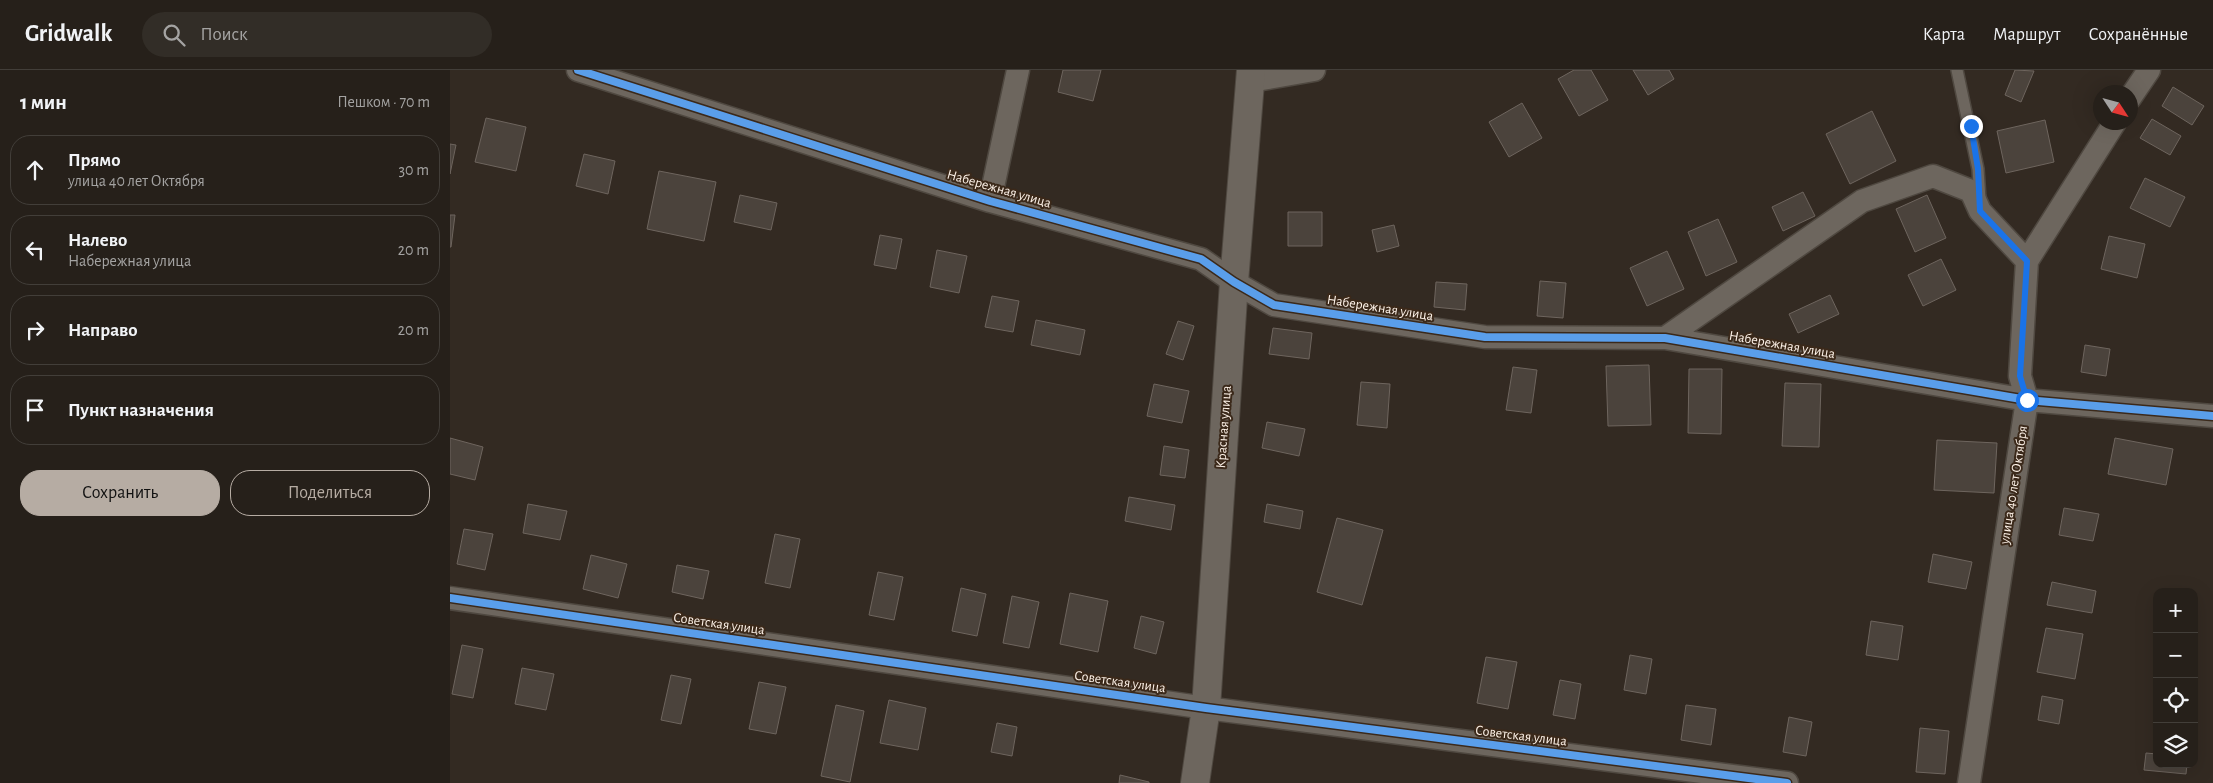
<!DOCTYPE html>
<html lang="ru">
<meta charset="utf-8">
<style>
:root{--surface:#26201a;--page:#322d27;--text:#f1f3f6;--muted:#a4a3a2;--line:#423e39;--accent:#b6aca3}
body{margin:0;font-family:"Alegreya Sans",sans-serif;background:var(--page);color:var(--text)}
.controls{position:absolute;right:15px;bottom:15px;display:grid;overflow:hidden;border-radius:10px;box-shadow:0 5px 20px #0002}
.controls button{width:45px;height:45px;display:grid;place-items:center;padding:0;border:0;border-bottom:1px solid var(--line);background:var(--surface);color:var(--text);font:25px sans-serif}
.compass{position:absolute;left:1643px;top:15px;width:45px;height:45px;border-radius:50%;background:var(--surface);box-shadow:0 5px 20px #0002;rotate:126deg}
.stop{position:absolute;width:15px;height:15px;margin:-11px;border:4px solid #1a73e8;border-radius:50%;background:#fff}
.stop.end{background:#1a73e8;border-color:#fff;box-shadow:0 1px 5px #0008}
.list{margin:0;padding:0;list-style:none}
h2{display:flex;justify-content:space-between;align-items:center;height:65px;margin:0;padding:0 20px;font-size:21px}
h2 small{font-size:16px;font-weight:400;color:var(--muted)}
.list li{display:grid;grid-template-columns:32px 1fr auto;gap:15px;align-items:center;box-sizing:border-box;height:70px;margin:0 10px 10px;padding:0 10px;border:1px solid var(--line);border-radius:20px}
.list b{display:block;font-size:19px;white-space:nowrap}
.list p{margin:0;font-size:16px;white-space:nowrap;color:var(--muted)}
.list em{font-size:16px;font-style:normal;color:var(--muted)}
.actions{display:flex;gap:10px;padding:15px 20px}
.actions a{flex:1;padding:11px 0;border:1px solid var(--accent);border-radius:20px;text-align:center;font-size:18px;color:var(--accent)}
.actions .main{background:var(--accent);color:#111}
.icon{flex:none;width:28px;height:28px;fill:none;stroke:currentColor;stroke-width:2;stroke-linecap:round;stroke-linejoin:round}
.map{position:relative;flex:none;width:1763px;height:713px;overflow:hidden}
header{display:flex;align-items:center;gap:30px;box-sizing:border-box;height:70px;padding:0 25px;background:var(--surface);border-bottom:1px solid var(--line)}
header strong{font-size:24px}
nav{display:flex;gap:28px;margin-inline-start:auto;font-size:18px}
.search{width:350px;height:45px;background:var(--page);display:flex;align-items:center;gap:12px;box-sizing:border-box;padding:0 18px;border-radius:28px;color:var(--muted);font-size:19px}
main{display:flex}
aside{flex:1;background:var(--surface)}
.map>svg:first-child{display:block}
.building{fill:#4b433c;stroke:#6e655e}
.lines{fill:none;stroke-linecap:round;stroke-linejoin:round}
.service-casing{stroke:#4f4840;stroke-width:14}
.minor-casing{stroke:#4f4840;stroke-width:25}
.tertiary-casing{stroke:#4f4840;stroke-width:30}
.service{stroke:#6d665e;stroke-width:11}
.minor{stroke:#6d665e;stroke-width:22}
.tertiary{stroke:#6d665e;stroke-width:28}
.cycleway-casing{stroke:#3b291a;stroke-width:11}
.cycleway{stroke:#5a9eea;stroke-width:8}
.route{stroke:#1a73e8;stroke-width:6}
.labels{text-anchor:middle;dominant-baseline:central;stroke-width:4;stroke-linejoin:round;paint-order:stroke}
.street-label{font-size:14px;fill:#fdf2e8;stroke:#3b291a}
</style>
<header>
<strong>Gridwalk</strong>
<div class="search"><svg class="icon" aria-label="search" viewBox="0 0 24 24"><circle cx="10" cy="10" r="6"/><path d="M15 15l6 6"/></svg>Поиск</div>
<nav><a>Карта</a><a>Маршрут</a><a>Сохранённые</a></nav>
</header>
<main>
<aside>
<h2>1 мин<small>Пешком · 70 m</small></h2>
<ul class="list">
<li><svg class="icon" aria-label="ahead" viewBox="0 0 24 24"><path d="M12 20V5M6 11l6-6 6 6"/></svg><div><b>Прямо</b><p>улица 40 лет Октября</p></div><em>30 m</em></li>
<li><svg class="icon" aria-label="left" viewBox="0 0 24 24"><path d="M17 20v-9H6M10 6l-5 5 5 5"/></svg><div><b>Налево</b><p>Набережная улица</p></div><em>20 m</em></li>
<li><svg class="icon" aria-label="right" viewBox="0 0 24 24"><path d="M7 20v-9h11M14 6l5 5-5 5"/></svg><div><b>Направо</b></div><em>20 m</em></li>
<li><svg class="icon" aria-label="arrive" viewBox="0 0 24 24"><path d="M6 21V4h12l-3 4 3 4H6"/></svg><div><b>Пункт назначения</b></div></li>
</ul>
<div class="actions"><a class="main">Сохранить</a><a>Поделиться</a></div>
</aside>
<div class="map">
<svg width="1763" height="713" viewBox="0 0 1763 713">
<rect width="100%" height="100%" fill="#332a22"/>
<path class="building" d="M613,0h38l-8,31 -35,-9z
M1124,0h17l17,30 -29,16 -21,-37z
M1183,0h36l5,9 -26,16z
M1565,0l19,1 -13,31 -16,-7z
M1723,17l31,19 -12,19 -30,-19z
M1072,33l20,35 -33,19 -20,-35z
M1422,41l24,50 -46,23 -24,-50z
M36,48l40,9 -10,44 -41,-9z
M1702,49l29,17 -11,19 -30,-17z
M1595,50l9,42 -48,11 -9,-42z
M0,74l6,1 -6,29z
M134,84l31,7 -7,33 -32,-8z
M209,101l57,11 -12,59 -57,-12z
M1695,108l40,19 -15,30 -40,-19z
M1353,122l12,24 -32,15 -11,-24z
M290,125l37,8 -6,27 -37,-8z
M1477,125l19,43 -31,14 -19,-43z
M838,142h34v34h-34z
M0,145h5l-4,32h-1z
M1268,149l19,43 -31,14 -18,-44z
M944,155l5,21 -22,6 -5,-22z
M430,165l22,4 -6,30 -22,-4z
M1659,166l36,8 -8,34 -36,-9z
M487,180l30,6 -8,37 -29,-6z
M1217,181l17,38 -37,17 -17,-38z
M1491,189l15,31 -33,16 -15,-31z
M1090,211l26,2 -3,35 -26,-2z
M986,212l31,2 -2,26 -31,-3z
M1380,225l9,19 -41,19 -9,-19z
M542,226l27,5 -6,31 -28,-5z
M586,250l49,10 -5,25 -49,-10z
M728,251l16,5 -11,34 -17,-6z
M823,258l39,5 -3,26 -40,-5z
M1635,275l25,4 -4,27 -25,-4z
M1199,295l2,60 -43,1 -2,-60z
M1063,297l24,3 -6,43 -25,-3z
M1239,299h33l-1,65 -33,-1z
M911,312l29,2 -3,44 -30,-3z
M1335,313l36,1 -2,63 -37,-1z
M704,314l35,7 -7,32 -35,-7z
M817,352l38,7 -6,27 -37,-8z
M0,368l33,9 -8,33 -25,-6z
M1665,368l58,11 -7,36 -58,-11z
M1487,370l60,3 -3,50 -60,-3z
M714,376l25,4 -4,28 -25,-3z
M679,427l46,8 -4,25 -46,-9z
M78,434l39,7 -7,29 -37,-7z
M817,434l36,7 -3,18 -36,-7z
M1614,438l35,6 -6,27 -34,-6z
M887,448l46,12 -21,75 -45,-13z
M14,459l29,5 -8,36 -28,-6z
M325,464l25,5 -10,49 -25,-5z
M1483,484l39,8 -6,27 -38,-7z
M141,485l36,9 -9,34 -35,-9z
M227,495l32,6 -6,28 -31,-7z
M428,502l25,5 -9,43 -25,-5z
M1602,512l44,9 -4,22 -45,-8z
M511,518l25,6 -9,42 -25,-5z
M620,523l38,8 -10,51 -38,-8z
M562,526l27,6 -10,46 -26,-5z
M691,546l23,6 -8,32 -22,-6z
M1421,551l32,5 -5,34 -32,-5z
M1596,558l37,6 -8,45 -38,-7z
M12,575l21,4 -10,49 -21,-4z
M1180,585l22,4 -6,35 -22,-4z
M1036,587l31,5 -9,47 -31,-6z
M72,598l32,6 -8,36 -31,-6z
M221,605l20,4 -10,45 -20,-4z
M1110,610l21,4 -6,35 -22,-4z
M309,612l27,5 -10,47 -27,-5z
M1592,626l21,4 -4,24 -21,-4z
M439,630l37,8 -8,42 -38,-7z
M386,635l28,6 -14,71 -29,-6z
M1236,635l30,4 -5,36 -30,-5z
M1339,647l23,5 -6,34 -23,-4z
M547,653l20,4 -5,29 -21,-4z
M1470,658l29,3 -4,43 -29,-2z
M1696,683l11,1v10h30l-1,10 -42,-4z
M670,705l29,7v1h-30z"/>
<g class="lines">
<defs>
<path id="service" d="M1507,0l21,99 2,30"/>
<path id="minor" d="M128,0l412,131 211,58 33,23 40,23 211,32 180,1 362,62 186,16
M800,11l64,-11
M1680,28l19,-28
M540,131l28,-131
M1215,268l197,-137 71,-25 38,15 9,20 47,50
M0,528l756,110 581,75
M1519,713l58,-383 -7,-24 7,-115 88,-139"/>
<path id="tertiary" d="M745,713l11,-75 28,-426 17,-212"/>
</defs>
<use href="#service" class="service-casing"/>
<use href="#minor" class="minor-casing"/>
<use href="#tertiary" class="tertiary-casing"/>
<use href="#service" class="service"/>
<use href="#minor" class="minor"/>
<use href="#tertiary" class="tertiary"/>
<defs>
<path id="cycleway" d="M128,0l412,131 211,58 33,23 40,23 211,32 180,1 362,62 186,16
M0,528l756,110 581,75"/>
</defs>
<use href="#cycleway" class="cycleway-casing"/>
<use href="#cycleway" class="cycleway"/>
</g>
<g class="lines">
<path class="route" d="M1521,56l7,43 2,42 47,50 -7,115 7,24"/>
</g>
<g class="labels">
<g class="street-label">
<text transform="translate(549 119) rotate(16)">Набережная улица</text>
<text transform="translate(930 238) rotate(9)">Набережная улица</text>
<text transform="translate(1332 275) rotate(10)">Набережная улица</text>
<text transform="translate(774 357) rotate(-86)">Красная улица</text>
<text transform="translate(1564 415) rotate(-81)">улица 40 лет Октября</text>
<text transform="translate(269 554) rotate(8)">Советская улица</text>
<text transform="translate(670 612) rotate(8)">Советская улица</text>
<text transform="translate(1071 666) rotate(7)">Советская улица</text>
</g>
</g>
</svg>
<div class="controls">
<button>+</button>
<button>−</button>
<button><svg class="icon" aria-label="locate" viewBox="0 0 24 24"><circle cx="12" cy="12" r="6"/><path d="M12 2v4M12 18v4M2 12h4M18 12h4"/></svg></button>
<button><svg class="icon" aria-label="layers" viewBox="0 0 24 24"><path d="M12 4l9 5-9 5-9-5zM3 14l9 5 9-5"/></svg></button>
</div>
<svg class="compass" viewBox="-18 -18 36 36"><path d="M0-13l5 13h-10z" fill="#e53935"/><path d="M0 13l5-13h-10z" fill="#a4a3a2"/></svg>
<div class="stop" style="left:1577px;top:330px"></div>
<div class="stop end" style="left:1521px;top:56px"></div>
</div>
</main>
